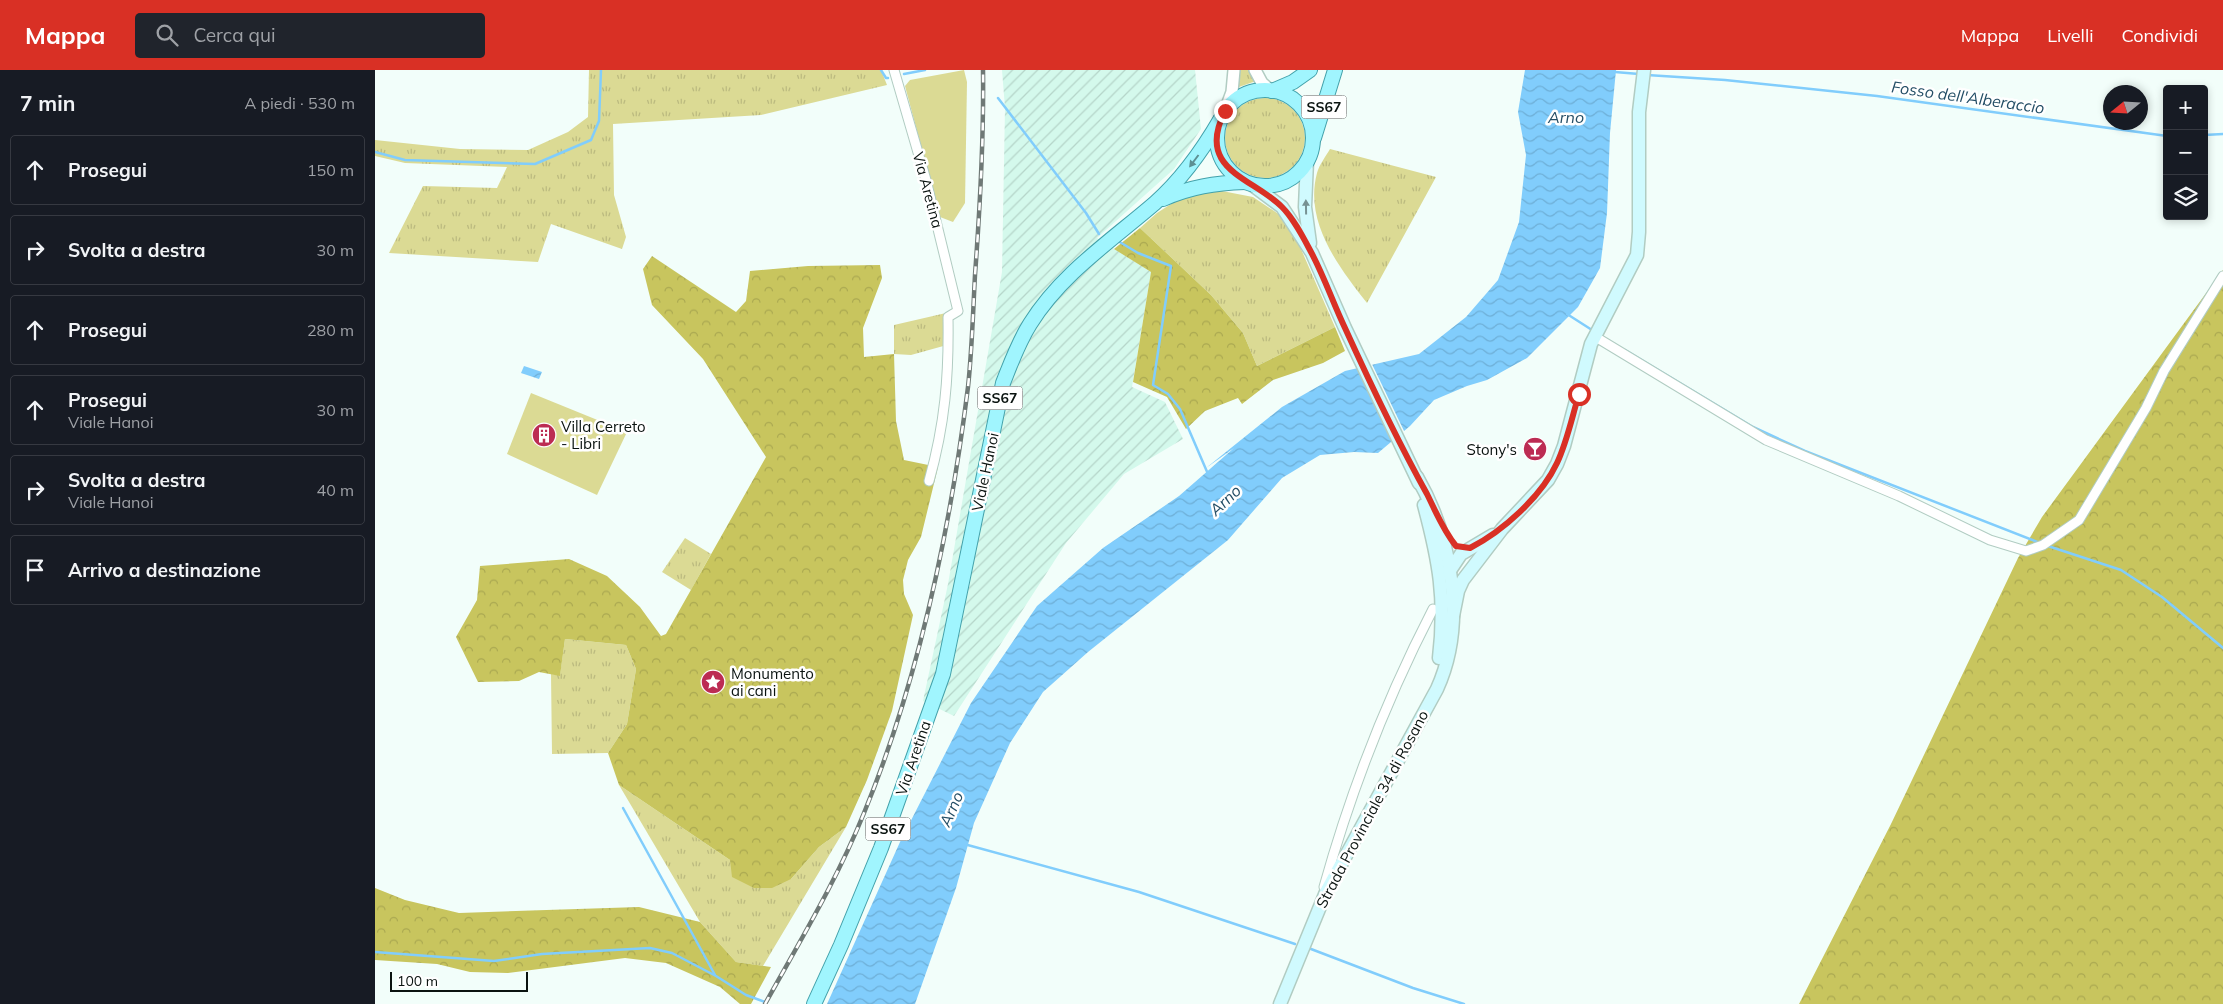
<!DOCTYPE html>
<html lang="it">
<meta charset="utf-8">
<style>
:root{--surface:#171b24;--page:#20242c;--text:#f1f3f6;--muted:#9ea1a6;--line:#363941;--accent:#d93025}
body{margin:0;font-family:Mulish,sans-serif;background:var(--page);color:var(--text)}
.controls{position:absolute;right:15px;top:15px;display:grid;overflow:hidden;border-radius:5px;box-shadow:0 2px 8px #0003}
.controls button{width:45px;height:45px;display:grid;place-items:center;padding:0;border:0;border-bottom:1px solid var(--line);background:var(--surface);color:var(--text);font:25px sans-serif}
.compass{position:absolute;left:1728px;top:15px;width:45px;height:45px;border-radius:50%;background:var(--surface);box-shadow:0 2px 8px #0003;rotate:252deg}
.scale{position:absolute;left:15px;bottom:12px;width:138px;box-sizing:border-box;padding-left:5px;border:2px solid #0a1310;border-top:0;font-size:14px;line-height:18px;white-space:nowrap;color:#0a1310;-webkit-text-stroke:4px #fff;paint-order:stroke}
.stop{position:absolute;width:15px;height:15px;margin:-11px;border:4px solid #d93025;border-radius:50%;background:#fff}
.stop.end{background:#d93025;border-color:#fff;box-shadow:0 1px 5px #0008}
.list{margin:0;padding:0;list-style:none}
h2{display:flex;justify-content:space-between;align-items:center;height:65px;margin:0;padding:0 20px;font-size:21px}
h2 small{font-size:16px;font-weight:400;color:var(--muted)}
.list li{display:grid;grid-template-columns:32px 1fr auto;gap:15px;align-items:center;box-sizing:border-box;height:70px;margin:0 10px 10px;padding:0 10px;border:1px solid var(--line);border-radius:5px}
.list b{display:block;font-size:19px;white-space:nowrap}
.list p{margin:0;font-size:16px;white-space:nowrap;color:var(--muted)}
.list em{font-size:16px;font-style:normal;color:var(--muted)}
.icon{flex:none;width:28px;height:28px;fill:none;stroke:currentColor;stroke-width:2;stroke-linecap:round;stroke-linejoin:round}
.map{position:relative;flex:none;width:1848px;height:934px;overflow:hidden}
header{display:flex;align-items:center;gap:30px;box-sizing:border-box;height:70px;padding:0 25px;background:var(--accent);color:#fff}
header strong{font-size:24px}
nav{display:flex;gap:28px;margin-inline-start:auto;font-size:18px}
.search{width:350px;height:45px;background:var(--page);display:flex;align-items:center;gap:12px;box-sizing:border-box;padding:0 18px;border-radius:5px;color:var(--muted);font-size:19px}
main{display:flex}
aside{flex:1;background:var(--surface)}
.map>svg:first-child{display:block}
.industrial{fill:url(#industrial-furrows)}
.grass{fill:url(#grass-tufts)}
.forest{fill:url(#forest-crowns)}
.garden{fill:#dbda94}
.water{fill:url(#water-waves)}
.pier{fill:#f2fefa}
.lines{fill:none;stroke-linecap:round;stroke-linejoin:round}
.stream{stroke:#81cdfc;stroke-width:2.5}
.minor-casing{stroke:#b1ccc2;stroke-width:11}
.tertiary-casing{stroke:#b1ccc2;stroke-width:14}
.secondary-casing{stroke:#b1ccc2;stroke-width:15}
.primary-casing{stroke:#43a1aa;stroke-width:16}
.minor{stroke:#fff;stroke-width:9}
.tertiary{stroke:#fff;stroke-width:11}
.secondary{stroke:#d0fafe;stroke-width:12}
.primary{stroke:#a0f5fe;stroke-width:14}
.rail-casing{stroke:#6f7976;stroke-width:4.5}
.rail{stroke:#fff;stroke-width:2.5;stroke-dasharray:8;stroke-linecap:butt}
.oneway{fill:#5c8f93}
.oneway2{fill:#779293}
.route{stroke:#d93025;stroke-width:6}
.labels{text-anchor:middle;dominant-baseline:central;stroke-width:5;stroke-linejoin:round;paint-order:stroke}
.shield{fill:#fff;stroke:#545a58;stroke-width:1}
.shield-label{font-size:14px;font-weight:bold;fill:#0a1310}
.street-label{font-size:15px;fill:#0a1310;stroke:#fff}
.poi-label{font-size:15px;fill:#0a1310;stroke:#fff;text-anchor:start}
.water-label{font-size:16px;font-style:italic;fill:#244e66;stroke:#fff}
</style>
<header>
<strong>Mappa</strong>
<div class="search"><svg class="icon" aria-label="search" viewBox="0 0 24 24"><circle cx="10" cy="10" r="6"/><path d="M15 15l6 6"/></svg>Cerca qui</div>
<nav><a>Mappa</a><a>Livelli</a><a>Condividi</a></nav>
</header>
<main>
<aside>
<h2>7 min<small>A piedi · 530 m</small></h2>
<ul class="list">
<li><svg class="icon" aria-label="ahead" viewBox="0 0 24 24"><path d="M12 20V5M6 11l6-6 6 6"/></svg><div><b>Prosegui</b></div><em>150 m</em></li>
<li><svg class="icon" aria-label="right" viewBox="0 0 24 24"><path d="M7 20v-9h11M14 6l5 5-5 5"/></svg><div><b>Svolta a destra</b></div><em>30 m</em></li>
<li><svg class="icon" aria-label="ahead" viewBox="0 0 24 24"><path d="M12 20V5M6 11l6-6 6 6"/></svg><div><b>Prosegui</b></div><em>280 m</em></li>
<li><svg class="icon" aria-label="ahead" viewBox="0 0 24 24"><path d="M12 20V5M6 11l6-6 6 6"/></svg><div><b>Prosegui</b><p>Viale Hanoi</p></div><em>30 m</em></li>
<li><svg class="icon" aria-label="right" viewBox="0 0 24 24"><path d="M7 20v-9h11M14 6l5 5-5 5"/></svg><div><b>Svolta a destra</b><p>Viale Hanoi</p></div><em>40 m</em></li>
<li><svg class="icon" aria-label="arrive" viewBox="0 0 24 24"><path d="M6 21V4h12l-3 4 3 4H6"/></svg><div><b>Arrivo a destinazione</b></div></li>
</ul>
</aside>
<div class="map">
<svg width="1848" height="934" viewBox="0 0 1848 934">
<defs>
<pattern id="industrial-furrows" width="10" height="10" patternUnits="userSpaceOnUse" patternTransform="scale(1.25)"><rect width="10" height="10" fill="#d4f9ec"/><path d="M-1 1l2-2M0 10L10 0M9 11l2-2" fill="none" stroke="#b5d5c9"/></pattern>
<pattern id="grass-tufts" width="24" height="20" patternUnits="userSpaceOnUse" patternTransform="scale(1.25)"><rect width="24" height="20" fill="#dbda94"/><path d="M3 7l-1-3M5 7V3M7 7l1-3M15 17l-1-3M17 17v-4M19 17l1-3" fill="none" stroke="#bbba7f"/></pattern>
<pattern id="forest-crowns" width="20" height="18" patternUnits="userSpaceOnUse" patternTransform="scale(1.25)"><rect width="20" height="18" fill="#c8c55e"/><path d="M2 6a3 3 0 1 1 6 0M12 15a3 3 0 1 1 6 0" fill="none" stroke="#aaa851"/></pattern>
<pattern id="water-waves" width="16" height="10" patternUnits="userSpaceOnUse" patternTransform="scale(1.25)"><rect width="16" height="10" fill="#81cdfc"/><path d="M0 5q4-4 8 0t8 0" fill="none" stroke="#6eafd7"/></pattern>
</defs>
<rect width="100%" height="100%" fill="#f2fefa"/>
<!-- industrial -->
<polygon class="industrial" points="627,0 820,0 826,59 799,99 722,168 776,202 757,317 790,332 808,369 749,404 691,473 579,646 548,631 573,514 627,202 630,38"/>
<!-- grass -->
<g class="grass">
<polygon points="214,0 506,0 512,15 386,45 238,54 239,125 251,167 247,179 176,154 163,192 14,183 48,116 122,118 132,97 30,93 0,86 0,70 85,79 153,80 193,62 213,47"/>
<polygon points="862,0 875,0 881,11 861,18"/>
<circle cx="890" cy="68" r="40"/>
<path d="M955,79L1061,107L992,233C963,196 929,152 942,103C944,95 951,86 955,79Z"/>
<polygon points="847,121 878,127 908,147 926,179 960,257 882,296 868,263 836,225 765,158 782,143 810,125"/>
<polygon points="571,243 572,275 536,285 519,284 519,255"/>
<polygon points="310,468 336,484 316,520 287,502"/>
<polygon points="190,569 251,575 261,599 252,654 233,683 177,684 176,604 185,605"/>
<polygon points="244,715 355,790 416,809 444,777 471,757 388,896 361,892 325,852"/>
</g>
<!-- forest -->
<g class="forest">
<polygon points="765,158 836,225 868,263 882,296 960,257 970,281 948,293 898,310 867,334 863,328 830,341 811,359 792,327 758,312 776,202 739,179"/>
<polygon points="277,186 361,242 371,231 375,201 433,196 505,195 507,208 488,258 489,287 519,284 521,351 529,390 563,397 546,467 533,490 528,510 529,524 538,545 517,641 492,710 471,757 444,777 416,809 397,818 379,818 357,807 355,790 244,715 233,683 252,654 261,599 251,575 190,569 185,606 164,602 144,611 103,612 81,567 102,530 105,496 194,489 232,506 265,537 286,566 291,564 391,387 328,289 277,235 268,199"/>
<polygon points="1848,200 1848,934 1424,934 1516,754 1643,488 1667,447"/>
<polygon points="0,818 30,830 84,843 264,837 325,852 361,892 396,897 376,934 365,934 345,917 291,893 250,888 133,903 95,902 62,894 0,890"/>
</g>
<!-- garden -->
<g class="garden">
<polygon points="589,0 592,12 590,133 578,152 565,147 530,16 535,10"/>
<polygon points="156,323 252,362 222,425 132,384"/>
</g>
<!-- water -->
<g class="water">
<polygon points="1150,0 1241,0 1235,63 1232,143 1225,198 1203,237 1152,288 1112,310 1092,316 1059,330 1035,356 1003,383 979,382 945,385 907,408 853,470 713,582 668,622 635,673 599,753 581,818 540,934 452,934 525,772 596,633 662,536 728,478 804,426 859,378 831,398 907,337 970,301 1044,284 1091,247 1123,210 1144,152 1151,85 1143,42"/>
<polygon points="149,296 167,302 164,309 146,303"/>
</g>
<!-- pier -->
<polygon class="pier" points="996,292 1030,363 1018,374 981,296"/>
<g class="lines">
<!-- stream -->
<g class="stream">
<polyline points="506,0 511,8 513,8"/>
<polyline points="1240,2 1264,4"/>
<polyline points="529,4 550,0"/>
<polyline points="1272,5 1350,10 1502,26 1792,66"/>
<polyline points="623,28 711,143 724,164"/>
<polyline points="1829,65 1848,64"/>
<polyline points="0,82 30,90 160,94 216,70 224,51 226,0"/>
<polyline points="743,171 763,183 796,196 778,315 793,324 805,339 833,404"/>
<polyline points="1192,244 1217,260"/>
<polyline points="1250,280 1378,357 1430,381 1665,473"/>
<polyline points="1673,476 1746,500 1787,527 1848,578"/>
<polyline points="248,738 340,905"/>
<polyline points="589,774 764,822 920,874"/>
<polyline points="936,879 1038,918 1089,934"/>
<polyline points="0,882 119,891 167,884 275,878 297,883 341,906 371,925 390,932"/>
</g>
<!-- minor casing -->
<g class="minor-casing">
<g id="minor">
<path d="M519,0L551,110L583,241L573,247C574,306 570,354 554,411"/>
<polyline points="1219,266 1391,370 1524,426 1615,470 1651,481 1668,475 1704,450 1771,338 1789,301 1848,206"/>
<path d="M949,817C976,720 1012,628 1058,539"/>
</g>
</g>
<!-- tertiary casing -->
<g class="tertiary-casing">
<g id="tertiary">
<polyline points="880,0 887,13 895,20"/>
<polyline points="850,41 857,22 859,0"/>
</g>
</g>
<!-- secondary casing -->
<g class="secondary-casing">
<g id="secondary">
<polyline points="932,91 930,137 935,173"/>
<polyline points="876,114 907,137 937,183 970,258 1044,413"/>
<path d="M1049,435C1064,491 1071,529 1064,588"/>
<polyline points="1074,502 1086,484 1118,465"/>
<polyline points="1076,556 1083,521 1088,510 1127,459 1173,410 1182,394 1189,376 1216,274 1262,185 1264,162 1264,42 1269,0"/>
<path d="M905,934L951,822L1062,619C1092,553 1077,468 1042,407"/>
</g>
</g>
<!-- primary casing -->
<g class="primary-casing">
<g id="primary">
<circle cx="890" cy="68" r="48"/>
<polyline points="897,21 918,12 935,0"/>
<polyline points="939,68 960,0"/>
<path d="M788,129C815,117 840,113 870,112"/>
<path d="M439,934L466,875L506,778L568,604L628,313C636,293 643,273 655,254C686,204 736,171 780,133C807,109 827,81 845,50"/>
</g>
</g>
<!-- minor -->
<use href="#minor" class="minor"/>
<!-- tertiary -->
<use href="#tertiary" class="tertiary"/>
<!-- secondary -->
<use href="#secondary" class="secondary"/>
<!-- primary -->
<use href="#primary" class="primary"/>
<!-- rail casing -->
<g class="rail-casing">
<path id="rail" d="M390,934C425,871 462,810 489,743C544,609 575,461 593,317C597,280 598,242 600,205C605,137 609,69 608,0"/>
</g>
<!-- rail -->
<use href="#rail" class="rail"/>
</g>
<!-- one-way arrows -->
<defs><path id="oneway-solid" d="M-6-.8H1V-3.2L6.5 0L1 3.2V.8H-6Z" transform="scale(1.25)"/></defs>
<use class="oneway" href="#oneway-solid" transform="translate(819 91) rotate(127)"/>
<use class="oneway2" href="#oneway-solid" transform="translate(931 137) rotate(-91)"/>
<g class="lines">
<!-- route -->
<path class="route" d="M850,41C820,100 877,107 907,137C919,149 928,167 936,182C949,206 958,233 970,258C995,313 1022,370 1052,424C1061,442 1068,460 1081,476L1095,478C1128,461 1166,427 1182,393C1192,372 1197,347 1204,324"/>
</g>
<!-- icons -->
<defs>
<g id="building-disc" transform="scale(1.25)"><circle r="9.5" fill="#bc2c53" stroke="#fff"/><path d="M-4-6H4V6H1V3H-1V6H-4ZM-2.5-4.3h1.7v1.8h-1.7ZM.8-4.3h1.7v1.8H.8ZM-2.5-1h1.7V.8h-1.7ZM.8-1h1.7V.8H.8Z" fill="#fff"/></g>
<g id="bar-disc" transform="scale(1.25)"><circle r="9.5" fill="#bc2c53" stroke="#fff"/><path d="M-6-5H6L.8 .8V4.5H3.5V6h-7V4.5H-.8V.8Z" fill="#fff"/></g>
<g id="sight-disc" transform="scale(1.25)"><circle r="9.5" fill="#bc2c53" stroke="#fff"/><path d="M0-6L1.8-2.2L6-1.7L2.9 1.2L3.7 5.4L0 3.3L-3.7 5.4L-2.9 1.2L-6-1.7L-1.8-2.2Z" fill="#fff"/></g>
</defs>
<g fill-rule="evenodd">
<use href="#building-disc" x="169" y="365"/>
<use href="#bar-disc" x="1160" y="379"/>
<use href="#sight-disc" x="338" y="612"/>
</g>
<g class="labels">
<!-- shield labels -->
<g class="shield">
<rect x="926.5" y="25.5" width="45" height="23" rx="4"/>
<rect x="602.5" y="316.5" width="45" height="23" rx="4"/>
<rect x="490.5" y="747.5" width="45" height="23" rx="4"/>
</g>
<g class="shield-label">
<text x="949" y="37">SS67</text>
<text x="625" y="328">SS67</text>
<text x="513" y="759">SS67</text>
</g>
<!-- street labels -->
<g class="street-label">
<text transform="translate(553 120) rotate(75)">Via Aretina</text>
<text transform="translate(610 402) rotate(-78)">Viale Hanoi</text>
<text transform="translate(538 688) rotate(-71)">Via Aretina</text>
<text transform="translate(997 739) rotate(-62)">Strada Provinciale 34 di Rosano</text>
</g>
<!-- poi labels -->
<g class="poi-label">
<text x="186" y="356">Villa Cerreto<tspan x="186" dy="17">- Libri</tspan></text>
<text x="1142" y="379" text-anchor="end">Stony's</text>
<text x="356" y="603">Monumento<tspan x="356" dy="17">ai cani</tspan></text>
</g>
<!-- water labels -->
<g class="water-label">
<text transform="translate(1593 27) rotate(8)">Fosso dell'Alberaccio</text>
<text x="1191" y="47">Arno</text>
<text transform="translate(850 430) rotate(-43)">Arno</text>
<text transform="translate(576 739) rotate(-66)">Arno</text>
</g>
</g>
</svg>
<div class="controls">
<button>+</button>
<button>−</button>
<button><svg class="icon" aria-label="layers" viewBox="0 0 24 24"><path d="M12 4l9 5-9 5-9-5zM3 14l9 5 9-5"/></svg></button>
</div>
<svg class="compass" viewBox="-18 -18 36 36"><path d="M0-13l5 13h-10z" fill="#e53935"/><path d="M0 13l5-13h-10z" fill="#9ea1a6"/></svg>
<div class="scale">100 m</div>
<div class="stop" style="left:1204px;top:324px"></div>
<div class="stop end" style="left:850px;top:41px"></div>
</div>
</main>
